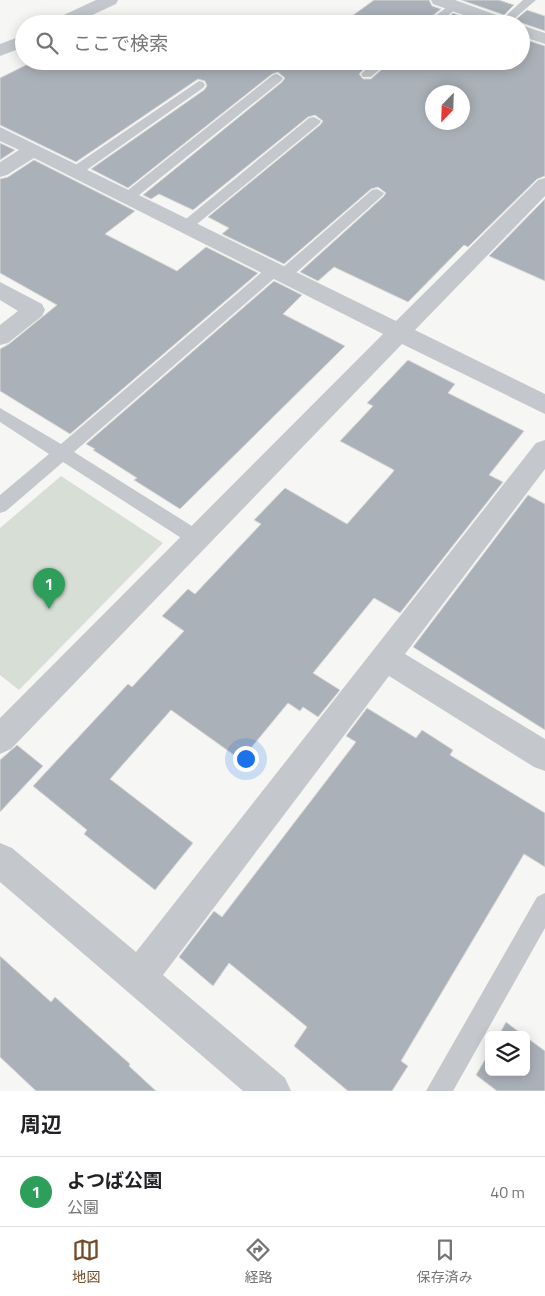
<!DOCTYPE html>
<html lang="ja">
<meta charset="utf-8">
<style>
:root{--surface:#fff;--page:#f2f2f2;--text:#202124;--muted:#757577;--line:#e0e0e0;--accent:#764a27}
body{margin:0;font-family:"Titillium Web","Noto Sans JP",sans-serif;background:var(--page);color:var(--text)}
.controls{position:absolute;right:15px;bottom:15px;display:grid;overflow:hidden;border-radius:8px;box-shadow:0 2px 12px #0003}
.controls button{width:45px;height:45px;display:grid;place-items:center;padding:0;border:0;border-bottom:1px solid var(--line);background:var(--surface);color:var(--text);font:25px sans-serif}
.compass{position:absolute;left:425px;top:85px;width:45px;height:45px;border-radius:50%;background:var(--surface);box-shadow:0 2px 12px #0003;rotate:203deg}
.you{position:absolute;left:245px;top:758px;width:18px;height:18px;margin:-12px;border:4px solid #fff;border-radius:50%;background:#1a73e8;box-shadow:0 0 0 8px #1a73e833}
.badge{display:grid;place-items:center;width:32px;height:32px;border-radius:50%;background:var(--accent);color:#fff;font-size:16px;font-weight:700}
.pin{position:absolute;translate:-50% -41px;filter:drop-shadow(0 1px 2px #0008)}
.pin::after{content:'';position:absolute;top:26px;width:18px;height:15px;background:inherit;clip-path:polygon(0 0,100% 0,50% 100%)}
.list{margin:0;padding:0;list-style:none}
h2{display:flex;justify-content:space-between;align-items:center;height:65px;margin:0;padding:0 20px;font-size:21px}
h2 small{font-size:16px;font-weight:400;color:var(--muted)}
.list li{display:grid;grid-template-columns:32px 1fr auto;gap:15px;align-items:center;box-sizing:border-box;height:70px;padding:0 20px;border-top:1px solid var(--line)}
.list b{display:block;font-size:19px;white-space:nowrap}
.list p{margin:0;font-size:16px;white-space:nowrap;color:var(--muted)}
.list em{font-size:16px;font-style:normal;color:var(--muted)}
.icon{flex:none;width:28px;height:28px;fill:none;stroke:currentColor;stroke-width:2;stroke-linecap:round;stroke-linejoin:round}
.map{position:relative;flex:none;width:545px;height:1091px;overflow:hidden}
.search{position:absolute;background:var(--surface);box-shadow:0 2px 12px #0003;left:15px;right:15px;top:15px;height:55px;display:flex;align-items:center;gap:12px;box-sizing:border-box;padding:0 18px;border-radius:28px;color:var(--muted);font-size:19px}
.sheet{height:135px;background:var(--surface)}
nav{display:flex;justify-content:space-around;align-items:center;box-sizing:border-box;height:70px;border-top:1px solid var(--line);background:var(--surface);font-size:14px;color:var(--muted)}
nav a{display:grid;justify-items:center;gap:2px}
nav .on{color:var(--accent)}
.map>svg:first-child{display:block}
.green{fill:#d7ded5}
.building{fill:#abb1b8;stroke:#d8d8d6;fill-rule:evenodd}
.lines{fill:none;stroke-linecap:round;stroke-linejoin:round}
.service{fill:#c4c7cb;fill-rule:evenodd}
.minor{fill:#c4c7cb;fill-rule:evenodd}
.tertiary{fill:#c4c7cb;fill-rule:evenodd}
</style>
<div class="map">
<svg width="545" height="1091" viewBox="0 0 545 1091">
<rect width="100%" height="100%" fill="#f6f7f4"/>
<!-- green -->
<polygon class="green" points="61,476 163,543 19,690 0,675 0,528"/>
<!-- building -->
<g class="building">
<polygon points="374,0 429,0 432,6 441,9 422,24 341,24"/>
<polygon points="461,0 499,0 514,5 504,15"/>
<polygon points="527,10 545,16 545,31 522,23 515,24 514,21"/>
<polygon points="453,13 482,24 441,24"/>
<path d="M521,38L545,46V176L537,179L468,247L464,245L408,302L334,267L318,281L300,272L383,197L386,193L378,187L371,189L284,264L222,234L229,228L208,217L320,125L323,121L315,115L308,117L193,210L159,194L151,199L143,195L282,82L285,78L278,72L272,74L128,188L91,169L204,90L207,86L205,81L198,79L76,162L0,125V78L34,61H372L359,74L363,79H371L391,61H521ZM432,92H462V122H432Z"/>
<polygon points="0,143 15,150 0,160"/>
<polygon points="34,160 135,211 105,234 177,271 206,247 258,273 70,434 0,391 0,349 9,344 57,305 0,273 0,179 8,177"/>
<polygon points="545,199 545,281 489,256"/>
<polygon points="274,281 302,295 283,314 345,346 180,509 134,480 137,478 93,450 95,449 86,444"/>
<polygon points="408,360 455,384 448,393 524,431 489,475 503,482 400,613 374,598 313,673 340,690 318,717 303,707 300,711 288,703 241,760 171,710 110,779 193,843 155,890 84,834 87,830 33,786 128,684 132,687 184,631 162,616 188,589 195,594 261,524 254,520 285,488 347,524 393,472 394,470 340,441 373,406 367,403"/>
<polygon points="528,495 545,504 545,730 413,647"/>
<polygon points="367,708 416,738 422,730 453,750 450,755 545,813 545,867 524,854 401,1061 408,1066 392,1091 348,1091 294,1046 307,1027 229,963 213,986 179,957 214,911 222,917 356,742 346,736"/>
<polygon points="17,745 43,766 0,812 0,760"/>
<polygon points="0,956 51,1002 55,997 130,1064 129,1066 156,1091 36,1091 0,1057"/>
<polygon points="506,1022 523,1035 499,1035"/>
<polygon points="526,1037 545,1051 545,1091 497,1091 476,1075 489,1053 489,1072 526,1072"/>
</g>
<g class="lines">
<!-- service -->
<g class="service">
<polygon points="523,0 536,0 508,24 497,24"/>
<polygon points="454,2 458,3 458,7 438,24 424,24"/>
<polygon points="375,61 389,61 371,77 363,77 361,74"/>
<polygon points="277,74 283,78 281,81 133,200 123,200 121,197 123,194 273,75"/>
<polygon points="199,81 203,82 205,85 203,88 81,174 71,174 69,171 71,168"/>
<polygon points="314,117 321,121 319,124 191,229 181,229 179,226 181,223 309,118"/>
<polygon points="377,189 384,193 382,196 289,279 284,280 277,276 74,452 203,533 205,538 203,543 196,546 189,543 63,462 6,511 0,513 0,495 49,454 0,422 0,408 61,444 269,266 274,265 281,269 372,190"/>
<polygon points="545,893 545,928 453,1091 426,1091 537,897"/>
</g>
<!-- minor -->
<g class="minor">
<polygon points="431,0 455,0 511,20 513,24 488,24 433,4"/>
<polygon points="521,25 545,33 545,44 521,36"/>
<polygon points="0,127 396,321 538,180 545,178 545,196 415,330 545,394 545,414 402,344 11,749 0,754 0,718 383,334 34,158 7,175 0,177 0,162 19,150 0,141"/>
<polygon points="0,282 42,304 45,310 42,316 8,343 0,345 0,325 18,311 0,300"/>
<polygon points="545,440 545,469 405,654 545,739 545,771 534,767 389,676 163,975 285,1078 291,1091 243,1091 0,882 0,843 12,848 136,952 536,443"/>
</g>
<!-- tertiary -->
<g class="tertiary">
<polygon points="96,0 118,0 116,4 73,24 51,24 53,20"/>
<polygon points="24,35 24,47 0,56 0,44"/>
</g>
</g>
</svg>
<div class="controls">
<button><svg class="icon" aria-label="layers" viewBox="0 0 24 24"><path d="M12 4l9 5-9 5-9-5zM3 14l9 5 9-5"/></svg></button>
</div>
<svg class="compass" viewBox="-18 -18 36 36"><path d="M0-13l5 13h-10z" fill="#e53935"/><path d="M0 13l5-13h-10z" fill="#757577"/></svg>
<div class="you"></div>
<div class="pin badge" style="left:49px;top:609px;background:#2e9e5b">1</div>
<div class="search"><svg class="icon" aria-label="search" viewBox="0 0 24 24"><circle cx="10" cy="10" r="6"/><path d="M15 15l6 6"/></svg>ここで検索</div>
</div>
<section class="sheet">
<h2>周辺<small></small></h2>
<ul class="list">
<li><span class="badge" style="background:#2e9e5b">1</span><div><b>よつば公園</b><p>公園</p></div><em>40 m</em></li>
</ul>
</section>
<nav>
<a class="on"><svg class="icon" aria-label="map" viewBox="0 0 24 24"><path d="M3 6l6-2 6 2 6-2v14l-6 2-6-2-6 2zM9 4v14M15 6v14"/></svg>地図</a>
<a><svg class="icon" aria-label="directions" viewBox="0 0 24 24"><path d="M12 3l9 9-9 9-9-9zM9 14v-3h6M13 9l2 2-2 2"/></svg>経路</a>
<a><svg class="icon" aria-label="saved" viewBox="0 0 24 24"><path d="M7 4h10v16l-5-4-5 4z"/></svg>保存済み</a>
</nav>
